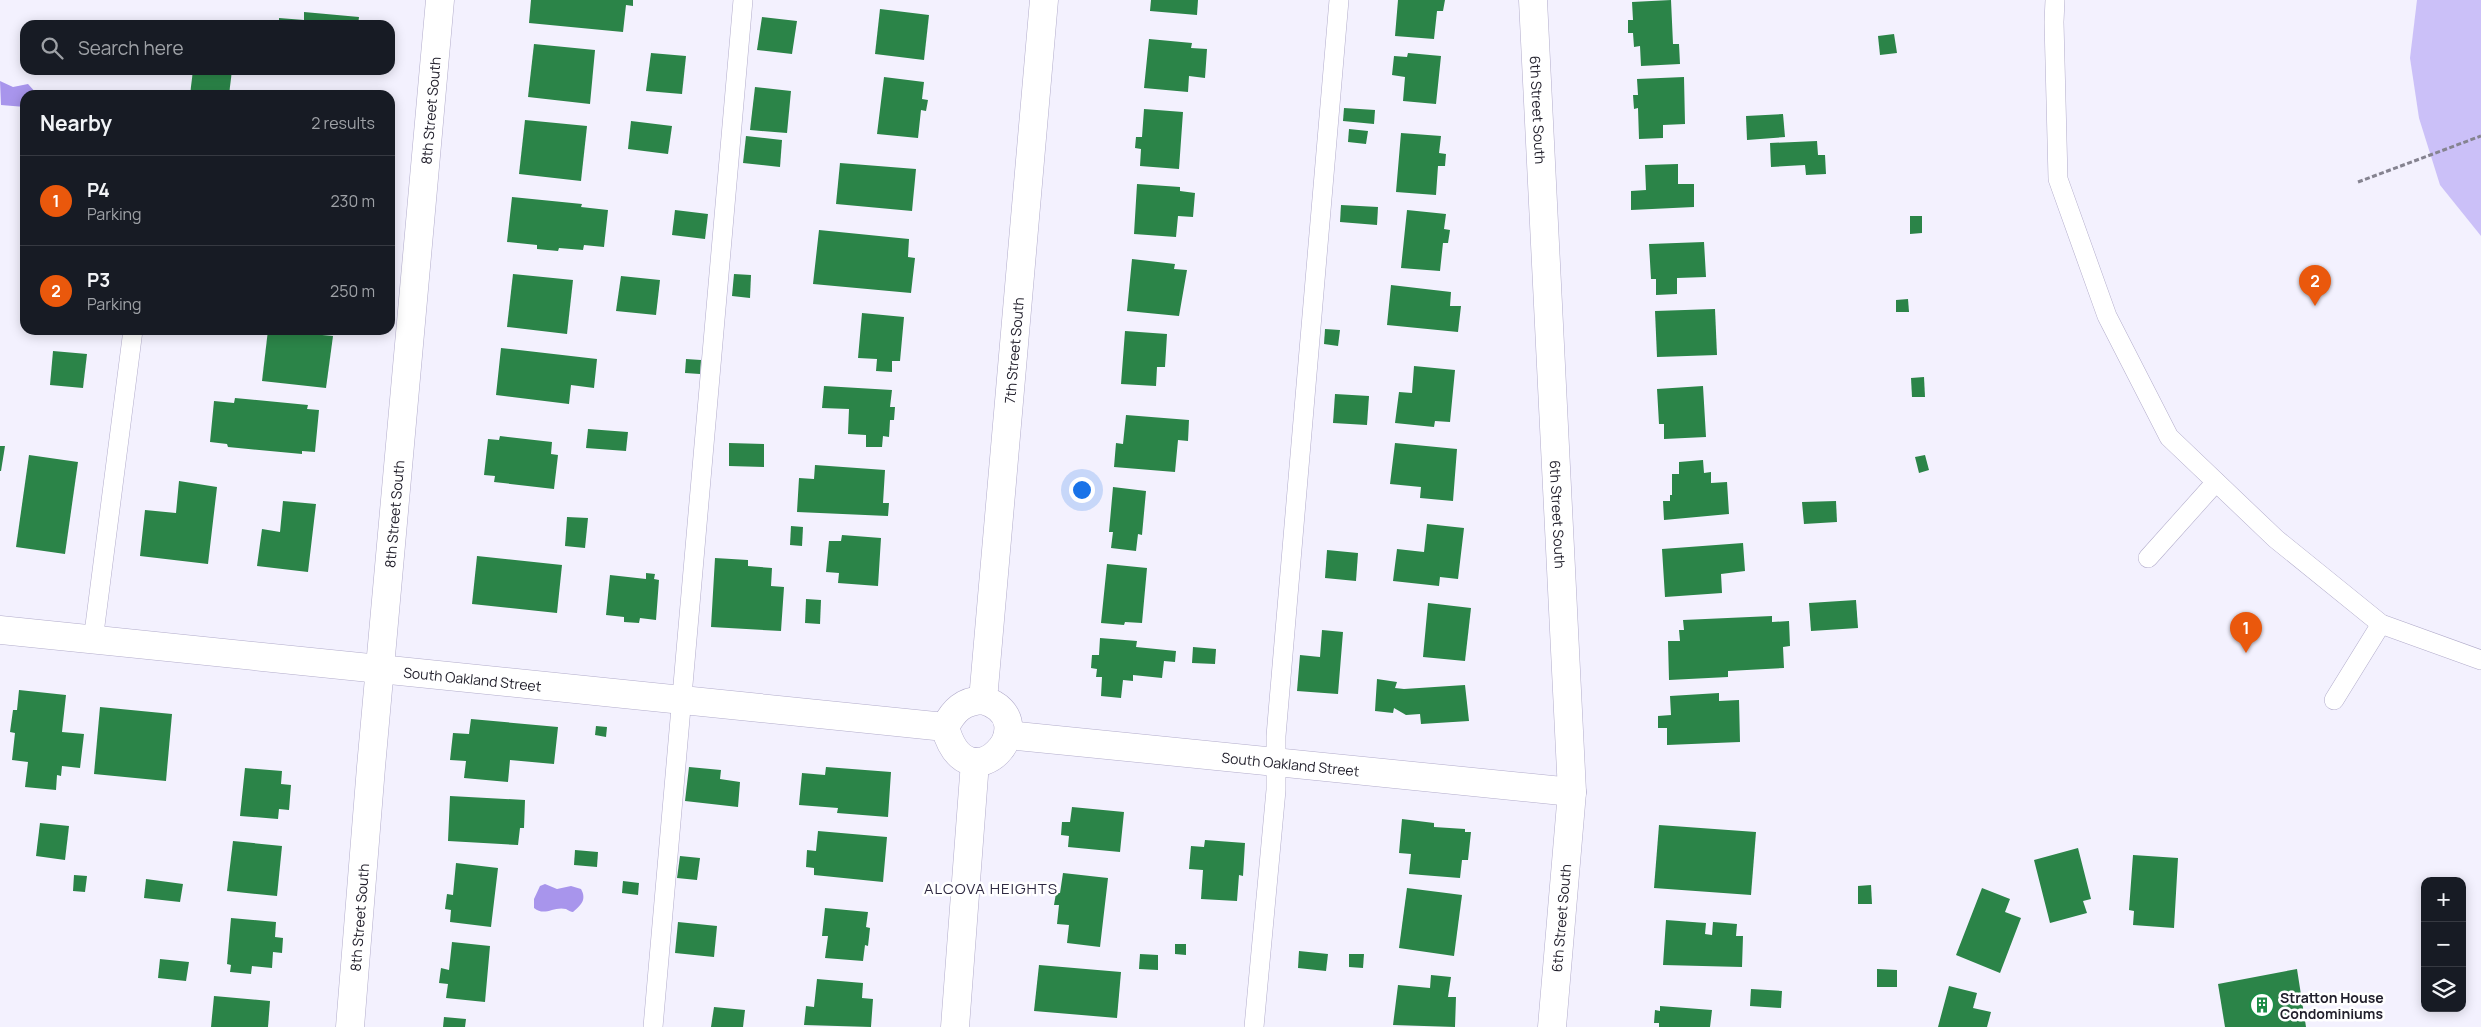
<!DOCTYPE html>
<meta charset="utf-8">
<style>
:root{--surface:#171b24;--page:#242831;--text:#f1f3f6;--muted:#9ea1a6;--line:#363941;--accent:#ea580c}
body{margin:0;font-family:Manrope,sans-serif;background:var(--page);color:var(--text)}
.controls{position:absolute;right:15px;bottom:15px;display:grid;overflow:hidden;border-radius:10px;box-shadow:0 2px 12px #0003}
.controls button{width:45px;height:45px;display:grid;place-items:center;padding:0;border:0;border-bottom:1px solid var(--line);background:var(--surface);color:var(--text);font:25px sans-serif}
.you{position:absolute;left:1081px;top:489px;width:18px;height:18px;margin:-12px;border:4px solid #fff;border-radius:50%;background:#1a73e8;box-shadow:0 0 0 8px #1a73e833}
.badge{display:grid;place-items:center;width:32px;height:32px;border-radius:50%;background:var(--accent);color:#fff;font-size:16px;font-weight:700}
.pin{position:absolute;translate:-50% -41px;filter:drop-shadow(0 1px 2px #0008)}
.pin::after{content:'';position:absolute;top:26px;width:18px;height:15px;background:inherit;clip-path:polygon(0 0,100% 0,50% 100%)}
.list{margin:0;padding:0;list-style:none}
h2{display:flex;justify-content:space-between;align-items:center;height:65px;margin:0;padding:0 20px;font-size:21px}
h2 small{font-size:16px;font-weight:400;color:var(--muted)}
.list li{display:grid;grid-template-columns:32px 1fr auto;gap:15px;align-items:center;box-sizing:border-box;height:90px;padding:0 20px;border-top:1px solid var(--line)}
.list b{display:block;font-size:19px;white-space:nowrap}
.list p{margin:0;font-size:16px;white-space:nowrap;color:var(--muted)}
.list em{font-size:16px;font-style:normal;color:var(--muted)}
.icon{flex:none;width:28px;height:28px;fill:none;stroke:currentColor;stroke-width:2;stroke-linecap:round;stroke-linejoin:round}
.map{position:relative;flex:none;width:2481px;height:1027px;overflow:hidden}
.search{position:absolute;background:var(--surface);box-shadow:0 2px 12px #0003;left:20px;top:20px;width:375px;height:55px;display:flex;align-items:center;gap:12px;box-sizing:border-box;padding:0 18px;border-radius:15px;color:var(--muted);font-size:19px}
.panel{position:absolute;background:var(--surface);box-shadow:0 2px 12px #0003;left:20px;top:90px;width:375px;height:245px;border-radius:15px}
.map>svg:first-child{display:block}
.green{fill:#cbc0f8}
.water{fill:#a895ec}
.building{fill:#2b8448}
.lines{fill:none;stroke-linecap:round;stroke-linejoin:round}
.lane-casing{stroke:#b2accb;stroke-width:20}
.street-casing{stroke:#b2accb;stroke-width:29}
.path{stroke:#858390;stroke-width:3;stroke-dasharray:5 2.5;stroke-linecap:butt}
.lane{stroke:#fff;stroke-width:19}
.street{stroke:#fff;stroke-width:28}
.labels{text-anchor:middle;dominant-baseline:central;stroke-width:5;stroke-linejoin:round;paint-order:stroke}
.street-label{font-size:14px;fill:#22202c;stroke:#fff}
.poi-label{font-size:14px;font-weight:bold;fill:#22202c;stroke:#fff;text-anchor:start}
.neighbourhood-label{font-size:15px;letter-spacing:1px;fill:#2e2941;stroke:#fff}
</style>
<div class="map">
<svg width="2481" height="1027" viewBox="0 0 2481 1027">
<rect width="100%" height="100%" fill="#f3f1fe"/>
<!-- green -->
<polygon class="green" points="2417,0 2481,0 2481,236 2440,185 2419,118 2410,58"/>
<!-- water -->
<g class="water">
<polygon points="0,81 13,87 28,84 38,95 25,95 25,107 1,105"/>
<path d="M545,884L557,889L571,886L581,889C587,900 581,905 573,912C571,912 568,910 566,909C553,906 545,917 534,908V899L540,886Z"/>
</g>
<!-- building -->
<g class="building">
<polygon points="531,0 633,0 633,6 626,5 623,32 529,23"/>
<polygon points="1151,0 1198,0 1197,15 1150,11"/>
<polygon points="1398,0 1445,0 1443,11 1437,11 1434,39 1395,36"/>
<polygon points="1671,0 1673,44 1679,44 1680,64 1641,66 1640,46 1634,47 1633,33 1628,33 1628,20 1633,20 1632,2"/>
<polygon points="880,9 929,15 924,60 875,54"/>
<polygon points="304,12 359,17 358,25 279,25 279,18 304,20"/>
<polygon points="762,17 797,21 792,54 757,50"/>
<polygon points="1894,34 1897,53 1880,55 1878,36"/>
<polygon points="1149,39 1192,43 1191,48 1207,49 1205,78 1189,76 1188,92 1144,88"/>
<polygon points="534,44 595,50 590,104 528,97"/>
<polygon points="651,53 686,56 682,94 646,91"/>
<polygon points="1408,53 1441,56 1436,104 1403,101 1405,77 1392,75 1394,56 1407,57"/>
<polygon points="193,70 232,70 229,95 190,95"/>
<polygon points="884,77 924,82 922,99 928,100 926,111 921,110 918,138 877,134"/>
<polygon points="1684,77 1685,124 1663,125 1663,138 1639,139 1638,108 1634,109 1633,95 1638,95 1637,79"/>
<polygon points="755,87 791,91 787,133 750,130"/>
<polygon points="1344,108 1375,110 1374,124 1343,121"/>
<polygon points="1144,109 1183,112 1179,169 1140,166 1141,149 1135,148 1136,137 1142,137"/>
<polygon points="1783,114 1785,137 1747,140 1746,116"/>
<polygon points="525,120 587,126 581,181 519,174"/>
<polygon points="631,121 672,126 668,154 628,149"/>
<polygon points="1349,129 1368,131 1366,144 1348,142"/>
<polygon points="1401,133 1441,136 1439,153 1446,154 1445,166 1438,166 1436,195 1396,192"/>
<polygon points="746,136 782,140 780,167 743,163"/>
<polygon points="1817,141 1818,155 1825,155 1826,174 1806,175 1805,165 1771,167 1770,143"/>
<polygon points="840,163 916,169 912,211 836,204"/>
<polygon points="1678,164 1678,184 1694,184 1694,207 1631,210 1631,191 1646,190 1645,165"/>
<polygon points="1137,184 1180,187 1180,191 1195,193 1193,217 1178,216 1176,237 1134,234"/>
<polygon points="512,197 582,204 581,207 608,210 604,247 584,245 583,250 559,248 558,251 537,249 537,245 507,242"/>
<polygon points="1341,205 1378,207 1377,225 1340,222"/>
<polygon points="675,210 708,214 705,239 672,235"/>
<polygon points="1407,210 1446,214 1444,229 1450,230 1448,243 1443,243 1440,271 1401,268"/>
<polygon points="1910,216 1922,216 1922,233 1910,234"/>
<polygon points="819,230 909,239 908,257 915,258 911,293 813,284"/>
<polygon points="1704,242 1706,277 1677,278 1677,294 1656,295 1656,279 1651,279 1649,244"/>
<polygon points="1132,259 1175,264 1174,269 1187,270 1179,316 1127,311"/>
<polygon points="513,274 573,280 567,334 507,327"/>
<polygon points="734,274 751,275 750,298 732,296"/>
<polygon points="621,276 660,280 656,315 616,311"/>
<polygon points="1391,285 1451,292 1450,306 1461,306 1458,332 1387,325"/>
<polygon points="1908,299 1909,312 1896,312 1896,300"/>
<polygon points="1715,309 1717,355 1657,357 1655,311"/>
<polygon points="862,313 904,317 900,361 892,361 892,372 876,371 877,359 858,358"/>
<polygon points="1325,329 1340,330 1338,346 1324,344"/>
<polygon points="268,330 333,336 326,388 262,381"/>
<polygon points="1125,331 1167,334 1165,367 1157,367 1156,386 1121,384"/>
<polygon points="501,348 597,359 594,388 571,385 569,404 496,395"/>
<polygon points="53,351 87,354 83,388 50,385"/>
<polygon points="686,359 701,360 700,374 685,373"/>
<polygon points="1414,366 1455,370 1450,422 1435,421 1434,427 1395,423 1399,392 1412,393"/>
<polygon points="1924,377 1925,397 1912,397 1911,378"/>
<polygon points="824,386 892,390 890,407 895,407 894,420 890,420 889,437 883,436 882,447 866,447 866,435 848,434 849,409 822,408"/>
<polygon points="1703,386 1706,437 1664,439 1664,424 1659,424 1657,389"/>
<polygon points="1335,394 1369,396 1367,425 1333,423"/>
<polygon points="235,398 308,405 307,409 319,410 315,452 302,451 302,454 228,447 227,444 210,442 214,401 234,403"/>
<polygon points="1126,415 1189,420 1188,441 1178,440 1175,472 1114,467 1116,443 1123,444"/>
<polygon points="588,429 628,432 626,451 586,448"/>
<polygon points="500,436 552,442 551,454 558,455 554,489 494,482 495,476 484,475 488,439 499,440"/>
<polygon points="729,443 764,444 764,467 729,466"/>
<polygon points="1395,443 1457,449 1453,501 1420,498 1421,487 1390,484"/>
<polygon points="0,446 5,446 1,471 0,471"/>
<polygon points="29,455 78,462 65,554 16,547"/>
<polygon points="1925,455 1929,470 1919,473 1915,457"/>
<polygon points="1703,460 1704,473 1711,472 1711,483 1727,482 1729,514 1664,520 1663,501 1670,501 1670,495 1672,495 1672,474 1679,474 1679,462"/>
<polygon points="815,465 885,470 883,503 889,503 888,516 797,512 799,478 814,479"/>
<polygon points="179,481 217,487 208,564 140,556 145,510 176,513"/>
<polygon points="1113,487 1146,491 1142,535 1138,534 1136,551 1111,548 1113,532 1109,532"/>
<polygon points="283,501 316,504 308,572 257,566 262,529 280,532"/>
<polygon points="1836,501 1837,522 1804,524 1802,502"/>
<polygon points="567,517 588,518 585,548 565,546"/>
<polygon points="1427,524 1464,528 1458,579 1440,577 1439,586 1393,581 1397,549 1424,552"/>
<polygon points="791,526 803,527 802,546 790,545"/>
<polygon points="842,535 881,538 878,586 838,583 839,573 826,572 829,541 841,541"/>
<polygon points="1743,543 1745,571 1721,574 1722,593 1665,597 1662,549"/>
<polygon points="1327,550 1358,553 1356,581 1325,578"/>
<polygon points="477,556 562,565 557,613 472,604"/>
<polygon points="715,558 748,560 748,566 772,568 771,586 784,587 781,631 711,627"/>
<polygon points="1107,564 1147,568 1142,623 1125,622 1124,625 1101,623"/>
<polygon points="646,573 655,574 654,579 659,580 656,620 640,618 639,623 624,622 624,617 606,615 610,575 646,579"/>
<polygon points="806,599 821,600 820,624 805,623"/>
<polygon points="1856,600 1858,628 1811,631 1809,603"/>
<polygon points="1428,603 1471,608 1465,661 1423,657"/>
<polygon points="1772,616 1772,622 1789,621 1790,646 1783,647 1784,668 1728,671 1728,677 1669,680 1668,641 1680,641 1679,630 1684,630 1683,620"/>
<polygon points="1322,630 1343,632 1338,694 1297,691 1300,655 1320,657"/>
<polygon points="1100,638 1137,641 1136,647 1176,651 1175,662 1164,661 1162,678 1133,675 1133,681 1123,680 1121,698 1101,696 1102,677 1096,677 1097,669 1091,668 1092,655 1099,655"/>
<polygon points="1193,647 1216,649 1215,664 1192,663"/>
<polygon points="1377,679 1397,682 1395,688 1404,689 1465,685 1469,721 1421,724 1420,714 1406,715 1394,708 1393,713 1375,711"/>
<polygon points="19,690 66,695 62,732 84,734 80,768 62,766 61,776 57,775 56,790 25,787 28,762 12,760 15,733 10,732 13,710 17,710"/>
<polygon points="1719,693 1719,701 1739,700 1740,742 1667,745 1667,728 1658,728 1658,716 1671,715 1670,696"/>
<polygon points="100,707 172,714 166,781 94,774"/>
<polygon points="471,719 558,727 554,764 510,760 508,782 464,778 466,761 450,760 453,733 469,734"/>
<polygon points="596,726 607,727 606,737 595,735"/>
<polygon points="689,767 721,770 720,779 740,782 738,807 685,801"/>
<polygon points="826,767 891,772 888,817 837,813 838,808 799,805 802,773 825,775"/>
<polygon points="245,768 282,771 281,784 291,785 289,810 279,809 278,819 240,816"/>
<polygon points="450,796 525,800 524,828 520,828 518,845 448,841"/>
<polygon points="1072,807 1124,812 1120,852 1068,847 1069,836 1061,835 1062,822 1070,822"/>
<polygon points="1402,819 1434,823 1434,827 1465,829 1465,832 1471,832 1468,860 1462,860 1460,878 1409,874 1411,854 1399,853"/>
<polygon points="40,823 69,826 65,860 36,856"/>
<polygon points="1659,825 1756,832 1751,895 1654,888"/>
<polygon points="818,831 887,837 883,882 814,875 814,868 806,867 807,850 816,851"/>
<polygon points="1205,840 1245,843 1243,876 1239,875 1237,901 1201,899 1203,870 1189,869 1191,846 1204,847"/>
<polygon points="233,841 282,846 277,896 227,891"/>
<polygon points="2078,848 2091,899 2083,901 2087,913 2050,923 2034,860"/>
<polygon points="575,850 598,852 597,867 574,865"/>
<polygon points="2133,855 2178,858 2174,928 2133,925 2134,911 2129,910"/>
<polygon points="680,856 700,858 697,880 677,878"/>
<polygon points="456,863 498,868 491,927 450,922 451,910 445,909 447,894 453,895"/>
<polygon points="1063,873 1108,878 1100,947 1067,943 1069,925 1057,924 1059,905 1054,905 1056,893 1060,893"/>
<polygon points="74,875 87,876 85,892 73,891"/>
<polygon points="146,879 183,884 180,902 144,898"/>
<polygon points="623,881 639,883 638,895 622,893"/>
<polygon points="1871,885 1872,904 1858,904 1858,886"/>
<polygon points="1407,888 1462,895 1454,956 1399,948"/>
<polygon points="1982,888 2010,899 2005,912 2021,918 2000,973 1956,955"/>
<polygon points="825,908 868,912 866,927 870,928 868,946 865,945 863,961 825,958 828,936 822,936"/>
<polygon points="231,918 276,922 275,937 283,938 282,953 273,952 272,968 252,966 251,974 230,972 231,965 227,964"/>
<polygon points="1666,920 1706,923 1705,934 1712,935 1713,922 1737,924 1736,936 1743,936 1742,967 1663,965"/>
<polygon points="678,922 717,926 714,957 675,953"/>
<polygon points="452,942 490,946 485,1002 446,998 448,984 439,983 441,968 449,970"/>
<polygon points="1175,944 1186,944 1186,955 1175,954"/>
<polygon points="1299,951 1328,954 1326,971 1298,968"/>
<polygon points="1140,954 1158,955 1158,970 1139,969"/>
<polygon points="1349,954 1364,954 1363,968 1349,967"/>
<polygon points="160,959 189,962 186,981 158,978"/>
<polygon points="1039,965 1121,972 1117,1018 1034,1011"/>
<polygon points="1877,969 1897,970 1897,987 1877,987"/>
<polygon points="2297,969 2306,1027 2225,1027 2218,984"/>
<polygon points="1431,975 1451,977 1448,997 1456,997 1455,1027 1393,1025 1398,985 1430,988"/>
<polygon points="817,979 863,983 862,998 873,999 871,1027 804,1025 806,1006 814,1007"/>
<polygon points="1949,986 1977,993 1973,1008 1991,1012 1987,1027 1938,1027"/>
<polygon points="1751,989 1782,991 1781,1008 1750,1006"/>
<polygon points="214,996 270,1001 268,1027 211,1027"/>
<polygon points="1660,1006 1712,1010 1710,1027 1659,1027 1659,1023 1654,1023 1655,1010 1660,1011"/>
<polygon points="714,1007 745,1010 743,1027 711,1027"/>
<polygon points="444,1017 466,1019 465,1027 443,1027"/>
</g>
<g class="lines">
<!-- lane casing -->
<g class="lane-casing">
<g id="lane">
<polyline points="2055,0 2054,22 2058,179 2107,316 2169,437 2276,539 2381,624 2481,660"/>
<polyline points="2148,558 2216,482"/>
<polyline points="93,641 133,330"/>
<polyline points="2334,700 2381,624"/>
<polyline points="653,1027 743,0"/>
<polyline points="1254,1027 1276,790 1276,736 1339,0"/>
</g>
</g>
<!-- street casing -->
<g class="street-casing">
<g id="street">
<path id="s1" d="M1533,0L1572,792L1552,1027"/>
<path id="s2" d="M0,630L945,727"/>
<path id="s3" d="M983,700L1044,0"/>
<path d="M983,700C1049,720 968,811 945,727C954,710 963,701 983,700Z"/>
<path id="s4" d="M1008,735L1572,792"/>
<path id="s5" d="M350,1027L371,767L440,0"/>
<polyline points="955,1027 975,762"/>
</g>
</g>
<!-- path -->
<polyline class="path" points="2358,182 2481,136"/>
<!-- lane -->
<use href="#lane" class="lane"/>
<!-- street -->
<use href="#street" class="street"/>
</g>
<!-- icons -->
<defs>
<g id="building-ring" transform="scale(1.25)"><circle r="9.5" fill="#fff" stroke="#1c8d46" stroke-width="1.5"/><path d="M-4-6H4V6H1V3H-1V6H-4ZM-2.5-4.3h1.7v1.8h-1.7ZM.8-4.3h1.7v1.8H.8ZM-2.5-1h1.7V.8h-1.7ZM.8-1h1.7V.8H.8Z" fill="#1c8d46"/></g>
</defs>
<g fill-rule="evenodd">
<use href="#building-ring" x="2262" y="1005"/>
</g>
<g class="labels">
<!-- street labels -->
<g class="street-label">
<text stroke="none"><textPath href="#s1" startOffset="110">6th Street South</textPath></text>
<text stroke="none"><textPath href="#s5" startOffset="920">8th Street South</textPath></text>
<text stroke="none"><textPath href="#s3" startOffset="351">7th Street South</textPath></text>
<text stroke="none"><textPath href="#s5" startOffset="515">8th Street South</textPath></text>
<text stroke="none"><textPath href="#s1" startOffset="515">6th Street South</textPath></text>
<text stroke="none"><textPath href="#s2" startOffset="475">South Oakland Street</textPath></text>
<text stroke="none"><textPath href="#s4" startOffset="284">South Oakland Street</textPath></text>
<text stroke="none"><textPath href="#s5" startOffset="110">8th Street South</textPath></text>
<text transform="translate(1561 918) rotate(-85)">6th Street South</text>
</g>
<!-- poi labels -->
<g class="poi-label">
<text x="2280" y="997">Stratton House<tspan x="2280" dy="16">Condominiums</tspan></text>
</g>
<!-- neighbourhood labels -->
<g class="neighbourhood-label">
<text x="991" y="888">ALCOVA HEIGHTS</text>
</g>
</g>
</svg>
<div class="controls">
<button>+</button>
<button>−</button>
<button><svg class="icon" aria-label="layers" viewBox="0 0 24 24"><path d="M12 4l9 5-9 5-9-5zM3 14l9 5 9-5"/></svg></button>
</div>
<div class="you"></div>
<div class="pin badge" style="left:2246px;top:653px">1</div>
<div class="pin badge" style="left:2315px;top:306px">2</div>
<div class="search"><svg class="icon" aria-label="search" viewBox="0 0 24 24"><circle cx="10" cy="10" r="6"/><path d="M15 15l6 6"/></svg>Search here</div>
<section class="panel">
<h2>Nearby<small>2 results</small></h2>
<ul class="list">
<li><span class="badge">1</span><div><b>P4</b><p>Parking</p></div><em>230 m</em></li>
<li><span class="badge">2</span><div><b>P3</b><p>Parking</p></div><em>250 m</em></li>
</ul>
</section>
</div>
